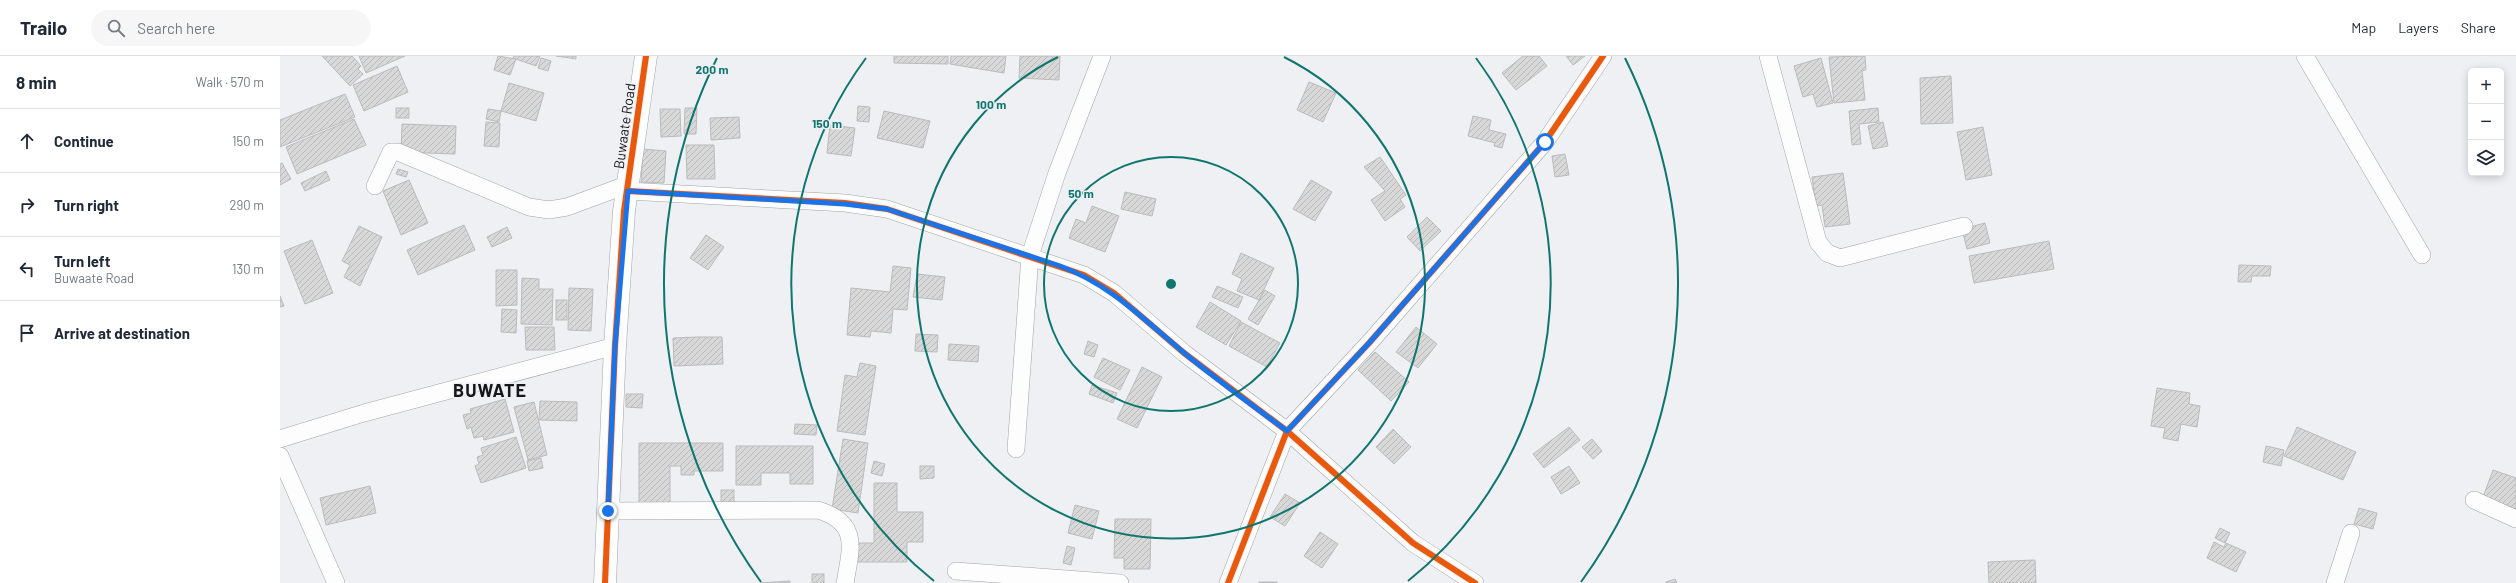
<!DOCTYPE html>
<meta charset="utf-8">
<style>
:root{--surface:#fff;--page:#f6f6f7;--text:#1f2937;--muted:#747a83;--line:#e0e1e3}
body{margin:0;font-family:Barlow,sans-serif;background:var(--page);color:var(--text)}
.controls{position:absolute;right:12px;top:12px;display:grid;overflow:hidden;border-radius:6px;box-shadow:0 2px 10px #0003}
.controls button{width:36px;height:36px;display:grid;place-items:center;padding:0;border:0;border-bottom:1px solid var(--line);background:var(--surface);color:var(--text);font:20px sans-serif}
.stop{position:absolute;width:12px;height:12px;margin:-9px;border:3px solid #1a73e8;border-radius:50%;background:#fff}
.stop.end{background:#1a73e8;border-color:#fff;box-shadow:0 1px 4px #0008}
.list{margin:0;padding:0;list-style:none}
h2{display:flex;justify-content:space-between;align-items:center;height:52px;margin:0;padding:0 16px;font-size:17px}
h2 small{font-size:13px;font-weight:400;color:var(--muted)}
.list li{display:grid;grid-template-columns:26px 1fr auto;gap:12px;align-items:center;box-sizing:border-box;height:64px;padding:0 16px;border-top:1px solid var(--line)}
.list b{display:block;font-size:15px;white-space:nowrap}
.list p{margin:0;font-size:13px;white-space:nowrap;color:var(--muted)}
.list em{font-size:13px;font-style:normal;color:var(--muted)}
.icon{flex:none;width:22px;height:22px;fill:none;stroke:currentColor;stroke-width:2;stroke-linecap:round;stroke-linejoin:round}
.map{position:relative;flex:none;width:2236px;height:527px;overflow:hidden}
header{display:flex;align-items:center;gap:24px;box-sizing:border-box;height:56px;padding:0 20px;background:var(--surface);border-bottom:1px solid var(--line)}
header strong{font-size:19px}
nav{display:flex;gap:22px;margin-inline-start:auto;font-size:14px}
.search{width:280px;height:36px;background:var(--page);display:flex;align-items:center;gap:10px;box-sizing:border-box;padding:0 14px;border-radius:22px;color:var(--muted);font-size:15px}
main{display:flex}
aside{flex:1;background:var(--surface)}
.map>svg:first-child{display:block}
.building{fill:url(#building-hatch);stroke:#bbbbbc}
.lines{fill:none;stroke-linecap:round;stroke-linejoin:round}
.street-casing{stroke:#a3a4a7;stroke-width:18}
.secondary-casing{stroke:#a3a4a7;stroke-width:23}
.street{stroke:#fdfdfd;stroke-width:17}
.secondary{stroke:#fdfdfd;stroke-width:22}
.cycleway-casing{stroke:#eeeff5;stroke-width:8}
.cycleway{stroke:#e8590c;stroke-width:6}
.route{stroke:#1a73e8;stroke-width:5}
.ring{fill:none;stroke:#0f766e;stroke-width:2}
.labels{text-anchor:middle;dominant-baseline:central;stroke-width:3;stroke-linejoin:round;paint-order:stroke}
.street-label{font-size:14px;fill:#171719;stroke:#eeeff5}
.district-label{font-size:18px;font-weight:bold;letter-spacing:1px;fill:#171719;stroke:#eeeff5}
.centre{fill:#0f766e;stroke:#eeeff5;stroke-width:2}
.ring-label{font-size:12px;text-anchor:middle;font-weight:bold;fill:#0f766e;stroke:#eeeff5;stroke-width:3;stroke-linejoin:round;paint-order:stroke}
</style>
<header>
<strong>Trailo</strong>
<div class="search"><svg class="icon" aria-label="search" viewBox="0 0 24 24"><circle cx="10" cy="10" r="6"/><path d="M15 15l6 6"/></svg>Search here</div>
<nav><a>Map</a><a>Layers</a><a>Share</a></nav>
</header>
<main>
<aside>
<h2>8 min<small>Walk · 570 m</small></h2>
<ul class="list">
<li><svg class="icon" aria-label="ahead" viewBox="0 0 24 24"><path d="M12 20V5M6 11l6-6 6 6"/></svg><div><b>Continue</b></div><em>150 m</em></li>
<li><svg class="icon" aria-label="right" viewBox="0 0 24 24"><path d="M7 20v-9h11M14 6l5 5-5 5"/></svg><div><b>Turn right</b></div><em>290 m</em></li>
<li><svg class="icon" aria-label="left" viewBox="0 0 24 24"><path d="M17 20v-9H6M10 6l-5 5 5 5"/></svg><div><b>Turn left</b><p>Buwaate Road</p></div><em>130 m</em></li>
<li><svg class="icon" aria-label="arrive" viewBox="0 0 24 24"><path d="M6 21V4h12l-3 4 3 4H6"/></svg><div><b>Arrive at destination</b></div></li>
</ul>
</aside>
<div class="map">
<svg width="2236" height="527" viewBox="0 0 2236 527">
<defs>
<pattern id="building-hatch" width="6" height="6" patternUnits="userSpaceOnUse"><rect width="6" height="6" fill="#d8d8d8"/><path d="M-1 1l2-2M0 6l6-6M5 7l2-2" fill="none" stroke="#b9b9b9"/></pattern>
</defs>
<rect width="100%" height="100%" fill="#eff0f4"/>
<!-- building -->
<g class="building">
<polygon points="42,0 72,0 81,10 78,13 83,18 70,30"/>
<polygon points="79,0 125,0 86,17"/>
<polygon points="218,0 236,3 230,19 214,14"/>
<polygon points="234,0 260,0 256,10 233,2"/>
<polygon points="276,0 296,0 296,3"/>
<polygon points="614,0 668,0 668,8 614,7"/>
<polygon points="671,0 726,0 724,17 670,8"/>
<polygon points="740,0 780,0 779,24 739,22"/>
<polygon points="1243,0 1259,0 1267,10 1236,34 1222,17"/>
<polygon points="1286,0 1305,0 1293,9"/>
<polygon points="1585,0 1586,14 1582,15 1585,44 1554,47 1549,1"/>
<polygon points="261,2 271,5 268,15 258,12"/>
<polygon points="1541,2 1553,47 1537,51 1533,38 1523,41 1514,10"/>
<polygon points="117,10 128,36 84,55 73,29"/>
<polygon points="1671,20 1673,67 1641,68 1640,22"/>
<polygon points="1029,26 1056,37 1043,66 1017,54"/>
<polygon points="229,27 264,37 256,65 221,55"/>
<polygon points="65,38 75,61 0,91 0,64"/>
<polygon points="578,50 590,51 589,66 577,65"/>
<rect x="116" y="52" width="13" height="10"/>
<polygon points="405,52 417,52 416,78 404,78"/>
<polygon points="1598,52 1599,66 1579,68 1581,88 1572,89 1569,55"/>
<polygon points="208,53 221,55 219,66 206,63"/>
<polygon points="380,53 400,53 401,80 381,81"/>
<polygon points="604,55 650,65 643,92 597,82"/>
<polygon points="1193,60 1211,64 1209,74 1226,78 1222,92 1214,90 1215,87 1188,80"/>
<polygon points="459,61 460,82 431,84 430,62"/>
<polygon points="74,63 86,89 17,118 6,91"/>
<polygon points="206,66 220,67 219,91 204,90"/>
<polygon points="1603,66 1608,90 1593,93 1588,70"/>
<polygon points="122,68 176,70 175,98 121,96"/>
<polygon points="550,69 575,72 571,100 547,97"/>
<polygon points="1703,71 1712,119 1686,124 1677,76"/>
<polygon points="406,89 434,89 435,123 407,123"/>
<polygon points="363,93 386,95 384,127 361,126"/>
<polygon points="1285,98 1289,119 1275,121 1272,100"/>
<polygon points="1100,101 1126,139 1120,143 1125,151 1105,165 1091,144 1105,135 1084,111"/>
<polygon points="2,107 11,123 0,129 0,108"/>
<polygon points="118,113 128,116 126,121 116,118"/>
<polygon points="46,115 50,124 25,135 21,127"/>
<polygon points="1563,117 1570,168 1545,171 1542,149 1536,150 1532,121"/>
<polygon points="129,124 148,167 121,179 103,135"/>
<polygon points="1031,124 1052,136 1035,165 1013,153"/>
<polygon points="845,136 876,143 872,160 841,153"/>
<polygon points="812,150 839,160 825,196 789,182 796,163 806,167"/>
<polygon points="1147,161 1161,175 1140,195 1127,181"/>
<polygon points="1705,167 1710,187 1687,193 1682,173"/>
<polygon points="184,169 195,194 138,219 127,194"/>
<polygon points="79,170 102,181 80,230 64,221 70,209 62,205"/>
<polygon points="227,171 232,182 212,191 207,181"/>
<polygon points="426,179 444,191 428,214 410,202"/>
<polygon points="32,184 53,237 25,248 4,195"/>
<polygon points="1769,185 1774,213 1694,227 1689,200"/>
<polygon points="961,197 994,212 979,244 957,235 962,223 952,218"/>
<polygon points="1959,209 1991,210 1990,220 1972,220 1971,226 1958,226"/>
<polygon points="613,210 631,212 627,254 613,253 611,277 591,275 590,281 567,279 571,232 610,236"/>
<polygon points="216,214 237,214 237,249 216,250"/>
<polygon points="637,218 665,221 662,244 633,241"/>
<polygon points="242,222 259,223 259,233 273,233 272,269 241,268"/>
<polygon points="937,230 963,241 958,252 932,241"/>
<polygon points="289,232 313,233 311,275 288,274"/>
<polygon points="985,234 995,240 978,269 968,263"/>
<polygon points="0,240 4,250 0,251"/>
<rect x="276" y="244" width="11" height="20"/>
<polygon points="930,246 961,265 946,289 916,271"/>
<polygon points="222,253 237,254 236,277 221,276"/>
<polygon points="961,266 1000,287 987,311 949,290"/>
<polygon points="245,271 274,271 275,294 246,294"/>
<polygon points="1136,271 1157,288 1138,312 1116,296"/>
<polygon points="636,278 658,279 657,296 635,295"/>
<polygon points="417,281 442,281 443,308 394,310 393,282"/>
<polygon points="808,285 818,289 814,301 804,298"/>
<polygon points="669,288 699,290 698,306 668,304"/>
<polygon points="1095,296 1129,326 1111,345 1078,314"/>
<polygon points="823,302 850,314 840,334 814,321"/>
<polygon points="580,307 596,310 585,379 557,375 565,319 577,321"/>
<polygon points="862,311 882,321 857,372 837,363"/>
<polygon points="812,329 837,337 833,347 809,338"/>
<polygon points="1877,332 1910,337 1909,348 1920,350 1917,371 1901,368 1898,385 1883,382 1885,372 1871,370"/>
<polygon points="346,338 363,338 362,352 346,351"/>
<polygon points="225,343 234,376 204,384 203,380 194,382 191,371 187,373 183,359 191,357 190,353"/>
<polygon points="260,345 297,346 297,365 259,364"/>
<polygon points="254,346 267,399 248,404 234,351"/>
<polygon points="515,368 537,369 536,379 514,378"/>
<polygon points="1289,371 1300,384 1264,412 1253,398"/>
<polygon points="2017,371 2076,396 2063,424 2004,400"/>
<polygon points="1113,373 1131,391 1114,408 1096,391"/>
<polygon points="236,381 246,412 201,427 195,410 199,408 197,401 203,399 201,392"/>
<polygon points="563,383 588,387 578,457 552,453"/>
<polygon points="1312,383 1322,395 1313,403 1302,391"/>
<polygon points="359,387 443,387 443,415 414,415 414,419 401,419 401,410 390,410 390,448 359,448"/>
<polygon points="456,390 533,390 533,428 510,428 510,417 481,417 481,429 456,429"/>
<polygon points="1986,390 2004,394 2001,410 1983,406"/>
<polygon points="261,402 263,412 249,415 247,405"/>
<polygon points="594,405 605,408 602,420 591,417"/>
<polygon points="640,410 654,410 654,422 640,423"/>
<polygon points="1289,410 1300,427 1281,438 1271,421"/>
<polygon points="2213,414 2236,422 2236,454 2203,441"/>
<polygon points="594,427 617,427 617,456 643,456 643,486 627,486 627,506 578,506 578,487 594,487"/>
<polygon points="90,430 96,457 46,469 40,442"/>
<rect x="441" y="434" width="13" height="13"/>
<polygon points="1005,438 1020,447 1005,470 990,461"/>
<polygon points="795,449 819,455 812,483 788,477"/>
<polygon points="2079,452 2097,457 2093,473 2074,468"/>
<polygon points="835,463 871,463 870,513 844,513 844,502 834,502"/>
<polygon points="1940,472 1950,477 1945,487 1935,482"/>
<polygon points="1040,476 1058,488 1042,512 1024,500"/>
<polygon points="1934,486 1944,491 1946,487 1966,496 1956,516 1927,502"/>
<polygon points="787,490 795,492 791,509 783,507"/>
<polygon points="1755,504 1756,527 1709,527 1708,506"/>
<rect x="532" y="518" width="12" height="9"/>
<polygon points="1395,523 1397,527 1386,527 1386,526"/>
<polygon points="510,525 510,527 480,527"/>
<rect x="979" y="526" width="18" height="1"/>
</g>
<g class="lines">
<!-- street casing -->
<g class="street-casing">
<g id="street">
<polyline points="1488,0 1538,186 1547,197 1560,202 1684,170"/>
<polyline points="2025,0 2142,199"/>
<polyline points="95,130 111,96 118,96 249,151 269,154 287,151 349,128"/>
<polyline points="348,135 565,147 607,153 804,219 834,237 904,297 1007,375 1133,487 1195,527"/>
<polyline points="0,383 84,357 335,290"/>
<polyline points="736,393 750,200 777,117 822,0"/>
<polyline points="0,400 56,527"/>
<polyline points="2194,444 2236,463"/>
<path d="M328,455L538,454C580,467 571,492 565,527"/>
<polyline points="676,515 840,527"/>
<polyline points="948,527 1007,375 1090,286 1265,86 1323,0"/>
<polyline points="2055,527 2071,477"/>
</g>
</g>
<!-- secondary casing -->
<g class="secondary-casing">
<polyline id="secondary" points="325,527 335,290 344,155 366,0"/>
</g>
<!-- street -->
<use href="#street" class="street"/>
<!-- secondary -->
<use href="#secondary" class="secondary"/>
<!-- cycleway casing -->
<g class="cycleway-casing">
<g id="cycleway">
<polyline points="348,135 565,147 607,153 804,219 834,237 904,297 1007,375 1133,487 1195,527"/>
<polyline points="325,527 335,290 344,155 366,0"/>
<polyline points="948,527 1007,375 1090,286 1265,86 1323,0"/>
</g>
</g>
<!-- cycleway -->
<use href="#cycleway" class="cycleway"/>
</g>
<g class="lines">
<!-- route -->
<path class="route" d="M328,455L335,290L348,135L565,148L607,153L780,210C831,229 862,262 903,296C937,324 972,349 1007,375L1090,286L1265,86"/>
</g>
<!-- distance rings -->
<g class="ring">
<circle cx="891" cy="228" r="127"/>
<path d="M1004 1A254 254 0 1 1 778 1"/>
<path d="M654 525A380 380 0 0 1 586 2M1196 2A380 380 0 0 1 1128 525"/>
<path d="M481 526A507 507 0 0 1 437 2M1345 2A507 507 0 0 1 1301 526"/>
</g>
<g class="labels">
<!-- street labels -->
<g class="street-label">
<text transform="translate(344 70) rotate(-82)">Buwaate Road</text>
</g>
<!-- district labels -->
<g class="district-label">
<text x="210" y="334">BUWATE</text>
</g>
</g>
<circle cx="891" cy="228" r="6" class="centre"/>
<g class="ring-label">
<text x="432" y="18">200 m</text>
<text x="711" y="53">100 m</text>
<text x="547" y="72">150 m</text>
<text x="801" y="142">50 m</text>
</g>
</svg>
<div class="controls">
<button>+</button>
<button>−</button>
<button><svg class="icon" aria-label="layers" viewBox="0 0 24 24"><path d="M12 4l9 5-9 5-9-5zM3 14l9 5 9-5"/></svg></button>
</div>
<div class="stop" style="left:1265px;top:86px"></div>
<div class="stop end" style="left:328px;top:455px"></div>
</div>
</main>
